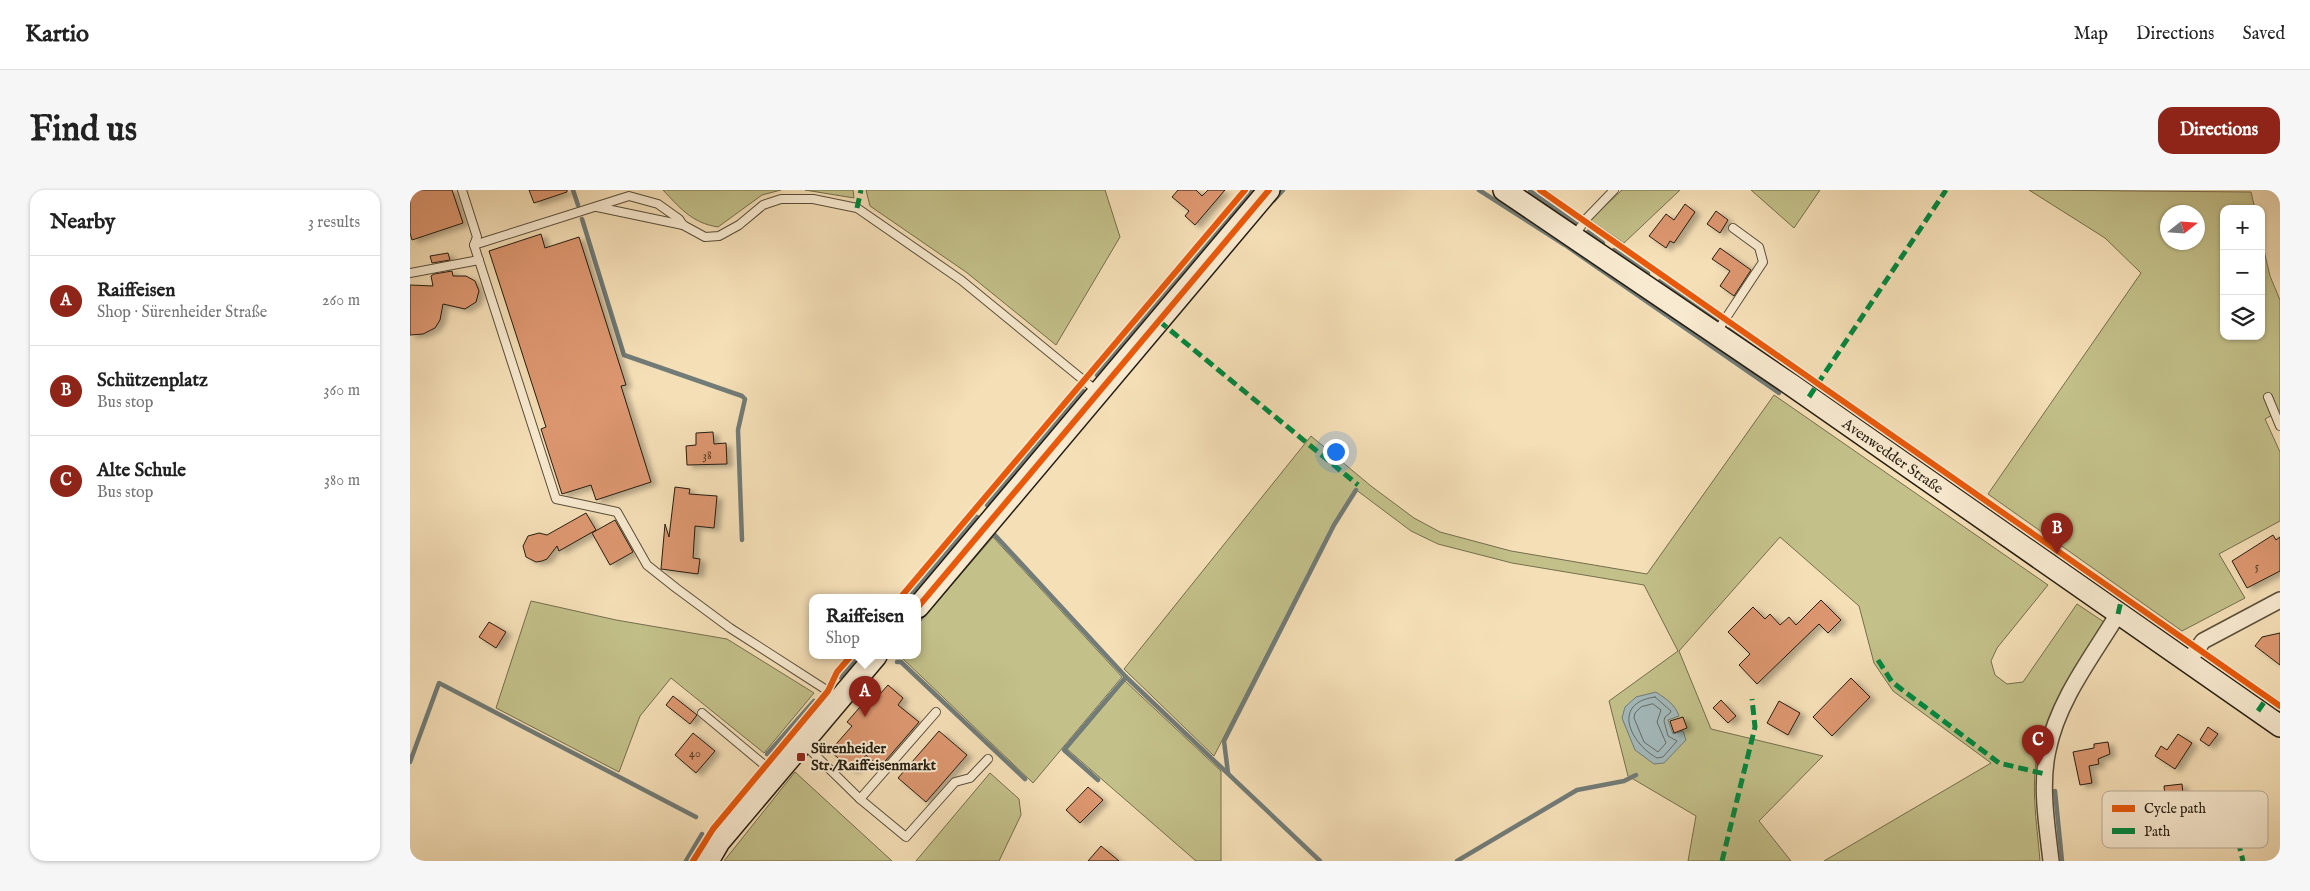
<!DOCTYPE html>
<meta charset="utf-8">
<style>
:root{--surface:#fff;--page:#f6f6f6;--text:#222;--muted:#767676;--line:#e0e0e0;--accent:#8f2418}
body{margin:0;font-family:"IM FELL English",serif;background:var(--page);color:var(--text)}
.controls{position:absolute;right:15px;top:15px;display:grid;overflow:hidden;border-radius:10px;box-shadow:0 1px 4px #0004}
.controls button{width:45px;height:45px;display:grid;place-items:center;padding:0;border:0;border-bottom:1px solid var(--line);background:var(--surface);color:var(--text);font:25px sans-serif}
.compass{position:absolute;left:1750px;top:15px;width:45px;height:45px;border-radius:50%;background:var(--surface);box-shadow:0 1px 4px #0004;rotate:73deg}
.you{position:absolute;left:925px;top:261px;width:18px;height:18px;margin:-12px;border:4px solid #fff;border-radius:50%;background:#1a73e8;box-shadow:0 0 0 8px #1a73e833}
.badge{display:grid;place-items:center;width:32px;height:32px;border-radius:50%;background:var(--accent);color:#fff;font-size:16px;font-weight:700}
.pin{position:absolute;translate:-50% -41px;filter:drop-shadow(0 1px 2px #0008)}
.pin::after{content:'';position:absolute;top:26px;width:18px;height:15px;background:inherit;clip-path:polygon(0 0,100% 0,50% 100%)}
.popup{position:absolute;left:399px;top:404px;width:112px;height:65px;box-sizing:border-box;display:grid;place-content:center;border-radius:10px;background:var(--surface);filter:drop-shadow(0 1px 4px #0005);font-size:16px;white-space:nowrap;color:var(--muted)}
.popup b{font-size:19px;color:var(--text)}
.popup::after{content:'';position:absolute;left:50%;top:100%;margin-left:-10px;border:10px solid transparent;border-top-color:var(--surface)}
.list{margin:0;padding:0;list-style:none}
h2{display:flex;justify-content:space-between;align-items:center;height:65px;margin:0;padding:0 20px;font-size:21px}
h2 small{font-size:16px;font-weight:400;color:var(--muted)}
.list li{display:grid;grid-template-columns:32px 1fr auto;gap:15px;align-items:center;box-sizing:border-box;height:90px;padding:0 20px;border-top:1px solid var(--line)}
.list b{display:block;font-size:19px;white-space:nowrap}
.list p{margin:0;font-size:16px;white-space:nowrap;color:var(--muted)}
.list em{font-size:16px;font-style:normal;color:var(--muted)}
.icon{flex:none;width:28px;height:28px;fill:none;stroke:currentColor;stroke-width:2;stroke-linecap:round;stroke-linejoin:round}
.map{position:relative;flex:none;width:1870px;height:671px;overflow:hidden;border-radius:15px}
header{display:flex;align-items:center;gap:30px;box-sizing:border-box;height:70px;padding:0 25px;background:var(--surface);border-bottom:1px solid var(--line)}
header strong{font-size:24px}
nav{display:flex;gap:28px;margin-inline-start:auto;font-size:18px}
.intro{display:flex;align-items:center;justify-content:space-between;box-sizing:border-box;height:120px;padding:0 30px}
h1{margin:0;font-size:35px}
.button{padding:12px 22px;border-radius:15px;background:var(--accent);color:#fff;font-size:18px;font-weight:700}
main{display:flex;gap:30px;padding:0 30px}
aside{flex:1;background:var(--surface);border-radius:15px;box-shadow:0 1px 4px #0004}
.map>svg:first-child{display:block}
.green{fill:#c3c089;stroke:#746e4d;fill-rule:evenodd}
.water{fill:#a3b9bb;stroke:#717b77}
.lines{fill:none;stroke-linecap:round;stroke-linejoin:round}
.shore{stroke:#646b66;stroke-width:1}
.stream{stroke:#717b77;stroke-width:4.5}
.building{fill:#dd976f;stroke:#251d11;filter:url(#shadow)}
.lane-casing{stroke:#594e3a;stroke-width:10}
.street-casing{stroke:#594e3a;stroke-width:18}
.secondary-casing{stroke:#251d11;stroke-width:24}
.lane{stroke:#f8ead0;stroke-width:8}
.street{stroke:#f8ead0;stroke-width:15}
.secondary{stroke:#f8ead0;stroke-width:21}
.quiet{stroke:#00873e;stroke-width:5;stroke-dasharray:10 5;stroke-linecap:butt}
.cycleway-casing{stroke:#f8ead0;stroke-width:9}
.cycleway{stroke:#e8590c;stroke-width:6}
.poi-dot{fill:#8f2418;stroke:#f8ead0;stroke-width:2}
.labels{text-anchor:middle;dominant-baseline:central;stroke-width:4;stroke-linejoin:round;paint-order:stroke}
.number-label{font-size:12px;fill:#533c28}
.street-label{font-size:15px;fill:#251d11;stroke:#f8ead0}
.poi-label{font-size:15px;font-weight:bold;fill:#251d11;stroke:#f8ead0;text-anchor:start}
.key{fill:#f8ead0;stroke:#b9ac97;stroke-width:1}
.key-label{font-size:14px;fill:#251d11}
</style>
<header>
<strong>Kartio</strong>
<nav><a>Map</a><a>Directions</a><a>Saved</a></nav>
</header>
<div class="intro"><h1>Find us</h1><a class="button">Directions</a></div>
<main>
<aside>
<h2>Nearby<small>3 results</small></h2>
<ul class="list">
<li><span class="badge">A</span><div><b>Raiffeisen</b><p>Shop · Sürenheider Straße</p></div><em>260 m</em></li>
<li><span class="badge">B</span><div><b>Schützenplatz</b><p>Bus stop</p></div><em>360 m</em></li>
<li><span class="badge">C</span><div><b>Alte Schule</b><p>Bus stop</p></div><em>380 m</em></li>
</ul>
</aside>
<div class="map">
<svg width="1870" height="671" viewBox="0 0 1870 671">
<defs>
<filter id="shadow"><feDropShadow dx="5.5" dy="3" stdDeviation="2.5" flood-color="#0004"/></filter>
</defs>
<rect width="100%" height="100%" fill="#f5dfb7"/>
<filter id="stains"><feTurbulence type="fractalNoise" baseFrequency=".004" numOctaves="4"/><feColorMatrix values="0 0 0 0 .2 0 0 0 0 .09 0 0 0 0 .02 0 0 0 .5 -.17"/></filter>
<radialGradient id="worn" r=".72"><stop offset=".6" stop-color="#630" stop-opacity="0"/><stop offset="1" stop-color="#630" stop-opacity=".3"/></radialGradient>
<!-- green -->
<g class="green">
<path d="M253,0H371L352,5L308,37C282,33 270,18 253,0Z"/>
<polygon points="395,0 443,0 444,8"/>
<polygon points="456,0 695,0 710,47 646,155 556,82 460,16"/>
<polygon points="1212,0 1270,0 1214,53 1180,30"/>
<polygon points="1341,0 1410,0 1384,38"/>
<path d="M1619,0L1841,2L1845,19H1814V146H1851V48L1860,86L1870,110V221L1855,229L1870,262V331L1809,364L1835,408L1772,441L1578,304L1731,83L1695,48ZM1758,22H1788V52H1758Z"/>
<path d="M1364,205L1638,395L1587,458L1581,471L1585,485L1597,494L1613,492L1667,414L1694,432C1670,471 1642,509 1630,553C1619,590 1627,633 1630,671H1414L1581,573L1483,501L1464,473L1449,416L1370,347L1269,461L1301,539L1413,566L1349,631L1381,671H1278L1286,626L1218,586L1199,511L1268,461L1234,395L1102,373L1028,354L1001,341L945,299L923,334L804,566L714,479L901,246L961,296L1004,328L1030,342L1101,361L1237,384Z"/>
<polygon points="583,347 712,487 623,593 490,466 508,466 508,434"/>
<polygon points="121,411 206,430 317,449 404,503 354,563 261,488 230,526 209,582 86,518"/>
<polygon points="715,491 811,581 811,671 786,671 657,559"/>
<polygon points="385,582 482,671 314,671"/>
<polygon points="580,583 609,609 611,625 589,671 506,671"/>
</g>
<!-- water -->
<path class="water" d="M1246,502C1256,509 1265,514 1269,526L1258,530L1263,544L1273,541L1276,550L1254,573L1244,574L1225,560L1212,528L1215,517L1226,507Z"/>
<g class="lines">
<!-- shore -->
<g class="shore">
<path d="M1245,507L1261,521L1260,523L1255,527L1254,531L1258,546L1267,551L1253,567L1247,568C1220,553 1201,513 1245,507Z"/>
<polygon points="1243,514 1251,520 1247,532 1256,553 1248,562 1234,552 1224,528 1225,523 1231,517"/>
</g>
<!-- stream -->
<g class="stream">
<polyline points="163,0 168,15"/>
<polyline points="1069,0 1155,55 1369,203"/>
<polyline points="1120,1 1165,33"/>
<polyline points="864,10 873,0"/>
<polyline points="172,29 214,165 332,206 335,209 328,240 332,350"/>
<polyline points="1178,42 1193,53"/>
<polyline points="1204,60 1238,83"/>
<polyline points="1250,91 1308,131"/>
<polyline points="1320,139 1397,192"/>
<polyline points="687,185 843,0"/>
<polyline points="1412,202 1596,332"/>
<polyline points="577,315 673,201"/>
<polyline points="583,343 716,487 910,671"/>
<polyline points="498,408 567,327"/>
<polyline points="508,431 515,422"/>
<polyline points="487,472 491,472 615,589"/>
<polyline points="430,487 449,466"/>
<polyline points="357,564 404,511"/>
<polyline points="0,572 29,493 286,627"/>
<polyline points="818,583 814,551 924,335 946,300"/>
<polyline points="688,590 654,560 716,487"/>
<polyline points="1645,601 1652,671"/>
<polyline points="276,671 292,644"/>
<polyline points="1047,671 1167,600 1214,591 1226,585"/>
</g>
</g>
<!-- building -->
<g class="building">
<polygon points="0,0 42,0 53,33 2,50 0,43"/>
<polygon points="119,0 157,0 157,2 124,13"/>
<polygon points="768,0 786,0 792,6 798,0 815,0 785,35 775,26 779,21 762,7"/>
<polygon points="1275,14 1285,22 1264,53 1260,51 1256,58 1239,46 1256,24 1264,30"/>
<polygon points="1306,21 1318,30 1310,43 1297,34"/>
<polygon points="131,44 135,58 169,47 216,195 211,196 241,292 186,310 181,295 152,304 131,239 136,237 79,61"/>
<polygon points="1310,58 1341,80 1324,106 1310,96 1320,81 1302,69"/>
<polygon points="38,63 40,70 22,73 20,66"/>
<polygon points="42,81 43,86 56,86 65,91 69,101 66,112 55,119 33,114 30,130 25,138 13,144 0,145 0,95 23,96 21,86 24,84"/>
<polygon points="303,242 304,254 316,253 317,274 277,275 276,256 286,255 286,243"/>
<polygon points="265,297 280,299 279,304 307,306 304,338 285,336 283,368 290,369 288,384 251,379 255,334 259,347"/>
<polygon points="176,323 186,340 149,361 147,356 137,369 132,371 126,372 116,367 113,356 118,346 129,343 137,345"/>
<polygon points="205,330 223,362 200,375 182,343"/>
<polygon points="1863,345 1866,350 1870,347 1870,381 1837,398 1822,371"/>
<polygon points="1411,410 1431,430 1418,443 1409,434 1347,494 1329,475 1340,464 1318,442 1343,417 1355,429 1360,424 1370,435 1379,427 1386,435"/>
<polygon points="79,432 96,442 86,458 69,447"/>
<polygon points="1870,443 1870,475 1845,456 1852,447"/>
<polygon points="1441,488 1460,507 1422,546 1403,527"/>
<polygon points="478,495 493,508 488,515 509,532 470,577 456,565 443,581 420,561 442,536 437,532 456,510 461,514"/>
<polygon points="263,506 287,525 280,534 256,515"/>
<polygon points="1311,510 1326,526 1318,533 1303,518"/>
<polygon points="1369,511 1390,523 1378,545 1357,533"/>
<polygon points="1273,527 1277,538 1264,543 1260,531"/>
<polygon points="1798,537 1808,544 1799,556 1790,550"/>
<polygon points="529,541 557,565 516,612 488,588"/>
<polygon points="283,543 305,561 286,583 265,565"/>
<polygon points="1768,544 1782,553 1765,579 1745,566 1751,556 1757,560"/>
<polygon points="1698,552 1700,564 1688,569 1689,574 1679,576 1682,593 1670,595 1663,562 1684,558 1684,554"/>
<polygon points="1772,594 1774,615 1756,616 1754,596"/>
<polygon points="678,597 693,610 670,633 656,620"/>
<polygon points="691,656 709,671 678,671"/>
</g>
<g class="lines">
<!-- lane casing -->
<g class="lane-casing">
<g id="lane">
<polyline points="52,0 67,47 64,55 146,309 207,322 237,375 266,398 320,438 418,501 428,510"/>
<polyline points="187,17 273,35"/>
<polyline points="1165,45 1176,29 1204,0"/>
<polyline points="64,55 219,6 248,14 269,29 273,35 295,47 309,46 329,35 353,15 371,9 403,9 447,18 551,90 688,202"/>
<polyline points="0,83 69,70"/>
<polyline points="1306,143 1353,72 1349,57 1323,38"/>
<polyline points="1858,207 1870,236"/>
<polyline points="292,523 364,583"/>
<polyline points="394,554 450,609 526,522"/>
<polyline points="450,609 496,647 545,592 560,588 578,569"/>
</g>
</g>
<!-- street casing -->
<g class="street-casing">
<g id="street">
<polyline points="1777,473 1793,451 1870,410"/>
<path d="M1641,671C1637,635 1630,596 1638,560C1648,510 1682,467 1708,424"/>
</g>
</g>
<!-- secondary casing -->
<g class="secondary-casing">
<g id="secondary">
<path id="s1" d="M1094,0L1383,196L1870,536"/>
<polyline points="508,417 859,0"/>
<polyline points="298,671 309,652 466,466"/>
</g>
</g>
<!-- lane -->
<use href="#lane" class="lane"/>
<!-- street -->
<use href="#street" class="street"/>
<!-- secondary -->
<use href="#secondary" class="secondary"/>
<!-- quiet -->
<g class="quiet">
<polyline points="447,18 451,0"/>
<polyline points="749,131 948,295"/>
<polyline points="1399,207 1536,0"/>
<polyline points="1708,424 1712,407"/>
<polyline points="1468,470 1482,492 1589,573 1635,584"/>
<polyline points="1848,521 1857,508"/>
<polyline points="1821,622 1833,671"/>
<polyline points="1312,671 1345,537 1342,509"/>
</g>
<!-- cycleway casing -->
<g class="cycleway-casing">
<g id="cycleway">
<polyline points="1130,0 1870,516"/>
<polyline points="490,408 835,0"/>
<polyline points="508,417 859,0"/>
<polyline points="283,671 303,639 418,501 427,482 441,466"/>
</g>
</g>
<!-- cycleway -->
<use href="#cycleway" class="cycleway"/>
</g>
<!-- markers -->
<rect class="poi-dot" x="386" y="562" width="10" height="10" rx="2.5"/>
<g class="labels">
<!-- number labels -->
<g class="number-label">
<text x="297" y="265">38</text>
<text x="1847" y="376">5</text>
<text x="285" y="563">40</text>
</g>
<!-- street labels -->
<g class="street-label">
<text stroke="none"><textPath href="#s1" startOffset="471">Avenwedder Straße</textPath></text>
</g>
<!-- poi labels -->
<g class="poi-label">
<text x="401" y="558">Sürenheider<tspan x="401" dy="17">Str./Raiffeisenmarkt</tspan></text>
</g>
</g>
<!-- legend -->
<rect x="1692" y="601" width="166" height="57" rx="8" class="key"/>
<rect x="1702" y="615" width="23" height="7" fill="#e8590c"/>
<rect x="1702" y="638" width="23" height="6" fill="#00873e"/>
<g class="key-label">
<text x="1734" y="623">Cycle path</text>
<text x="1734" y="646">Path</text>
</g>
<rect width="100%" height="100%" filter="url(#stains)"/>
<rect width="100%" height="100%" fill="url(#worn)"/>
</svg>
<div class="controls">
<button>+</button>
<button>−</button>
<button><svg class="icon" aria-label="layers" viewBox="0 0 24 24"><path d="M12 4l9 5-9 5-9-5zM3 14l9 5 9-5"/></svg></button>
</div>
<svg class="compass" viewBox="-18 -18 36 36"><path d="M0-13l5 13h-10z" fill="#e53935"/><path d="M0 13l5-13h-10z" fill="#767676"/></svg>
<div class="you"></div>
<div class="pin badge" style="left:455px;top:527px">A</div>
<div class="popup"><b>Raiffeisen</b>Shop</div>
<div class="pin badge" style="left:1647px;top:364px">B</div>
<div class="pin badge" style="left:1628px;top:576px">C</div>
</div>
</main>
